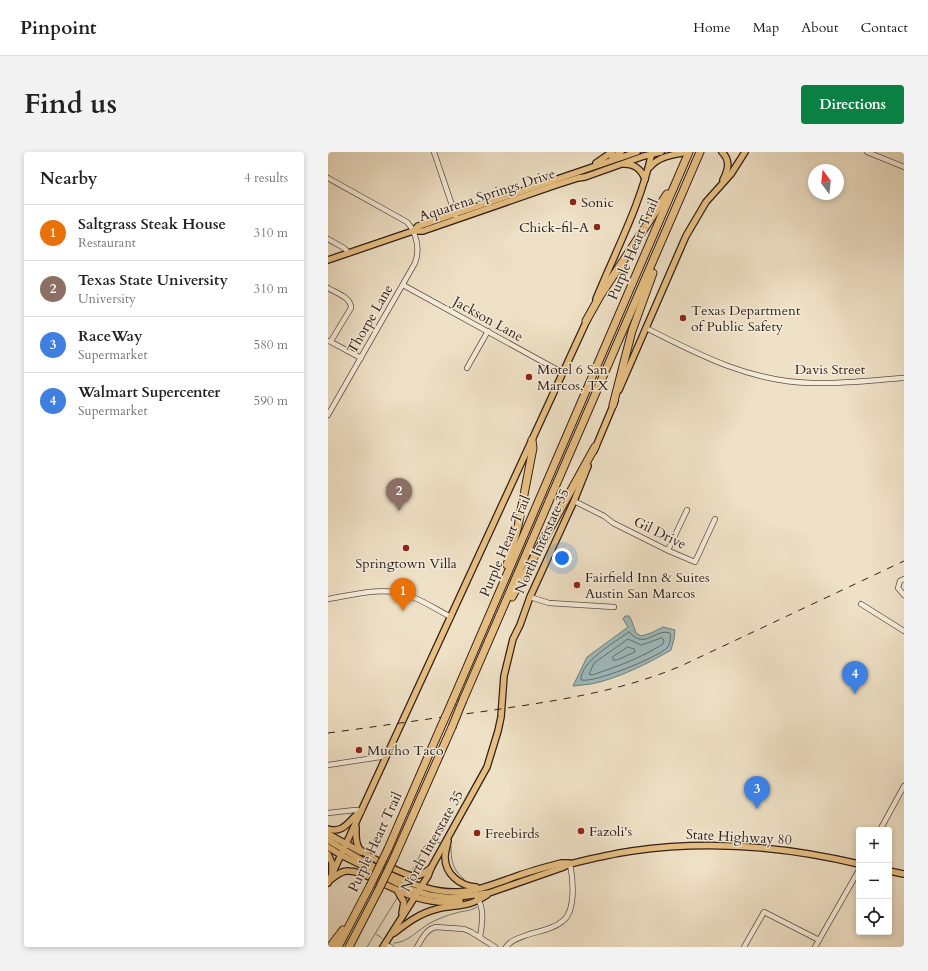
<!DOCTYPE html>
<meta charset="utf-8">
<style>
:root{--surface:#fff;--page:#f2f2f2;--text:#222;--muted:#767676;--line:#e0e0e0;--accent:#0b8043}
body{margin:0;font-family:Cardo,serif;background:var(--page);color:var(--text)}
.controls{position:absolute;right:12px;bottom:12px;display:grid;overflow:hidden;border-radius:4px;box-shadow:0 2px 6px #0003}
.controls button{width:36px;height:36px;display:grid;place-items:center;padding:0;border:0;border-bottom:1px solid var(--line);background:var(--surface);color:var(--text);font:20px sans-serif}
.compass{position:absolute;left:480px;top:12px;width:36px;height:36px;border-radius:50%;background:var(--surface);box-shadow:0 2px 6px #0003;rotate:345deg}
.you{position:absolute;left:234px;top:406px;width:14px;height:14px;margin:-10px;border:3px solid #fff;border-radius:50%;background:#1a73e8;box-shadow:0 0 0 6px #1a73e833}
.badge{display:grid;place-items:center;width:26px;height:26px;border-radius:50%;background:var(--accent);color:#fff;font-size:13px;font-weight:700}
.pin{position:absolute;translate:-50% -33px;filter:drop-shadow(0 1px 2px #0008)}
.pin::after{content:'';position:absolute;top:21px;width:14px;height:12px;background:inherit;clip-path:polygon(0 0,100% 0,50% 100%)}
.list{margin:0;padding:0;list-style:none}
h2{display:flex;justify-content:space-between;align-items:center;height:52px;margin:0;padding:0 16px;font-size:17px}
h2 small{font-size:13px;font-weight:400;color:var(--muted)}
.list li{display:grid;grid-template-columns:26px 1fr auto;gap:12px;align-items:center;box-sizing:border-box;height:56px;padding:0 16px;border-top:1px solid var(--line)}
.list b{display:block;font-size:15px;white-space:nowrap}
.list p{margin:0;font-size:13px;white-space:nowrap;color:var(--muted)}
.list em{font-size:13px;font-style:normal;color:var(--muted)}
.icon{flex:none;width:22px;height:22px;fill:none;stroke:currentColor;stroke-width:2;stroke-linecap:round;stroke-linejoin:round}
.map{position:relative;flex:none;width:576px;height:795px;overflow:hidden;border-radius:4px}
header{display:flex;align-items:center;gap:24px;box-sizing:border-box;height:56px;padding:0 20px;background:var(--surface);border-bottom:1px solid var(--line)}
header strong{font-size:19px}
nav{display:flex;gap:22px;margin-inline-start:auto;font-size:14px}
.intro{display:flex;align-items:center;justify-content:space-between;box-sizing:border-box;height:96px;padding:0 24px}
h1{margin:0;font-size:28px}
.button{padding:10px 18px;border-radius:4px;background:var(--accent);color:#fff;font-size:14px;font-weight:700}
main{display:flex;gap:24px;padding:0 24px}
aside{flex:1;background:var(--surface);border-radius:4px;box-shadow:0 2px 6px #0003}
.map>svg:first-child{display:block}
.water{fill:#9dbbbd;stroke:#717d7c}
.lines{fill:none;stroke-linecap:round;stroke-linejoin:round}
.shore{stroke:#666d6c;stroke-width:1}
.stream{stroke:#717d7c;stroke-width:1}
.minor-casing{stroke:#5e5045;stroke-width:6}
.major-casing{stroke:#2e1f1a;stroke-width:8}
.highway-casing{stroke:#2e1f1a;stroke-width:9}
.minor{stroke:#f5ecda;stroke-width:4.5}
.major{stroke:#e8c083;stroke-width:5.5}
.highway{stroke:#e8c083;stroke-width:7}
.rail{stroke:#2e1f1a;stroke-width:1;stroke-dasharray:7 7;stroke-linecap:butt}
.highway-bridge-casing{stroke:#2e1f1a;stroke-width:9;stroke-linecap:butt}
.highway-bridge{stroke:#e8c083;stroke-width:7}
.poi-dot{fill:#8f2418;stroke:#f5ecda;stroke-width:1.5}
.labels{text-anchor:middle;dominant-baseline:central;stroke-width:3;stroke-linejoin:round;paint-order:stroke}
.street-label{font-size:14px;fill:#2e1f1a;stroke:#f5ecda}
.poi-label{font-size:14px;fill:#2e1f1a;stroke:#f5ecda;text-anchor:start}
</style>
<header>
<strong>Pinpoint</strong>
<nav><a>Home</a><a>Map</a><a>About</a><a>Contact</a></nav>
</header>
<div class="intro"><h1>Find us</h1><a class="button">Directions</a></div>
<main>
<aside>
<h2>Nearby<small>4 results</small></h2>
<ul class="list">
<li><span class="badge" style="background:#e8710a">1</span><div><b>Saltgrass Steak House</b><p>Restaurant</p></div><em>310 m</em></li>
<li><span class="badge" style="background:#8d6e63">2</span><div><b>Texas State University</b><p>University</p></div><em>310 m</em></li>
<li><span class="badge" style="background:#3f7fe0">3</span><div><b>RaceWay</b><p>Supermarket</p></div><em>580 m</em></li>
<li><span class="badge" style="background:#3f7fe0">4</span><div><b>Walmart Supercenter</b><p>Supermarket</p></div><em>590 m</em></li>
</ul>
</aside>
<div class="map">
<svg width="576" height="795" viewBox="0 0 576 795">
<rect width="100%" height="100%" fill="#efe1c6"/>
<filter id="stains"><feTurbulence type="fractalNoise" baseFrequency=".005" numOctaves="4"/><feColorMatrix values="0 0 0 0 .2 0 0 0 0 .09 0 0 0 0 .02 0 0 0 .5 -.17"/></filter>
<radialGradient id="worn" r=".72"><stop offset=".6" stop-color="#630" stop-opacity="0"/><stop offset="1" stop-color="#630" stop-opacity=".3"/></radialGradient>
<!-- water -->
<path class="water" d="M297,464H301L303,467L308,481L313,484L323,481L335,475L347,478L346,487L343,498C321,511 289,527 263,532C257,533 251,533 245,534L259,505L300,475L295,467Z"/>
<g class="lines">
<!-- shore -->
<g class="shore">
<path d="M301,480C304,482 306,486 311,487C322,490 330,477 342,481C343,485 342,493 339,496C328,506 267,531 253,528C252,510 287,490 301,480Z"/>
<path d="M334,486L336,488L335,492C313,506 288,515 264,523L261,522L266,511L300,487L313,493Z"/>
<polygon points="300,495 306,497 307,500 289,508 285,508 285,505"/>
</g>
<!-- stream -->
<g class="stream">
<path d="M122,693L123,694C123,707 124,718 136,727"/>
<path d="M84,719L96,695C101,690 105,689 112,691"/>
<polyline points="48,782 54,786"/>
<path d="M66,791C79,791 90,778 102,771C110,767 119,763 128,761C138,758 140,760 149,755"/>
<polyline points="39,795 69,746"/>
</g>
<!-- minor casing -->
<g class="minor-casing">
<g id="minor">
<polyline points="106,0 128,65"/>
<polyline points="539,0 576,15"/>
<path d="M0,26L79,70C89,81 92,98 87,111L0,263"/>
<polyline points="0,87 16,96 21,101"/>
<polyline points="75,133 235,221"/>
<path d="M0,136C8,141 23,145 23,156L3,189"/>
<path d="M318,176C371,203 423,230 484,231C515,232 546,228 576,226"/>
<polyline points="1,189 33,206"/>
<polyline points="139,216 160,179"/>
<polyline points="246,349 276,364 285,371 341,399 367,410 387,367"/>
<polyline points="340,398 359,358"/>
<polyline points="576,427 572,429 570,436 576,443"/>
<polyline points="202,445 221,451 286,455"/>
<path d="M0,447C25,443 55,434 79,443C95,448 109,458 123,465"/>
<polyline points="533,452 576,479"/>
<polyline points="0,613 59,604"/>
<polyline points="0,661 27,658 34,659"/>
<polyline points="552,678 576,634"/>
<path d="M149,746C157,756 154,773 152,785"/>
<polyline points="57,793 63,795"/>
<path d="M89,795C94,787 98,777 108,775L136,777L143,780L167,795"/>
<path d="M178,795C183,788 191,786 199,783C211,779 226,777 236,768C248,757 245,726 242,712"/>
<polyline points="416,795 436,760 491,788"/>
<polyline points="487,795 531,718"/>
</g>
</g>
<!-- major casing -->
<g class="major-casing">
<g id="major">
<path d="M394,0C403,9 400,18 395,28"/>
<polyline points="284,6 293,0"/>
<polyline points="268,11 284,0"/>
<path d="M296,12C307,12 313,17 317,27"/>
<path d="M322,15C331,4 345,3 359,0"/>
<polyline points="85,79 90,74 100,71 309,0"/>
<polyline points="0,108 85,79 95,79 228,33 250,26 257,25 316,4 333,0"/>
<path d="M268,147C288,98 313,52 324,0"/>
<polyline points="291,238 358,84 378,50 403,22 417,0"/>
<polyline points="266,299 287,249"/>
<path d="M28,675C28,682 27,690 31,696C36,703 78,724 86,724C93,724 98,720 103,716"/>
<path d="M0,677C16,682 21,668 32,660"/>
<polyline points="0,682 33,700"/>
<path d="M0,688C34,709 89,742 130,740C150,739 169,731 189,724C203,719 218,715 233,711H241"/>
<path d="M120,689C119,694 117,700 117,705C117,722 132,734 148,735"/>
<path d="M0,695L13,703L81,737L101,743L122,746L161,741L233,716L242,712C262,707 283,702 304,699C381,688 456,694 531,712"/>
<polyline points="0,702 4,711 4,721"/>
<polyline points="561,719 576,722"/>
<path d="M2,728C8,724 13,718 21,719C31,719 41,725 50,729C76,742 102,754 132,749"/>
<polyline points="0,731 260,166"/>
<polyline points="70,740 76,750 74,761"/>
<path d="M66,781C79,771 92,761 109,757C129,752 140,756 159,743"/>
<polyline points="55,795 100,724 103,716 159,615 170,579 173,565 176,524 185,487 192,473 202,445 246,349 260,314"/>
</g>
</g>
<!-- highway casing -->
<g class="highway-casing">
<g id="highway">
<polyline points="258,169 272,144 339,42"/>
<polyline points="285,253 304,179 325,121"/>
<polyline points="179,413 190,374 205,296 204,288"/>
<polyline points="184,445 267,295"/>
<polyline points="135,548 372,0"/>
<polyline points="124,550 361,0"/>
<polyline points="60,697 112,577"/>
<polyline points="66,706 124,575"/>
<polyline points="2,795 15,778"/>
<polyline points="10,795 42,734"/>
<polyline points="21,795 50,739"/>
</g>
</g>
<!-- minor -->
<use href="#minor" class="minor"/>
<!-- major -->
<use href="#major" class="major"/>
<!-- highway -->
<use href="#highway" class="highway"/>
<!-- rail -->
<path class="rail" d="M0,581C53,574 106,566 159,559C226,549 293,540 355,513L576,409"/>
<!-- highway-bridge casing -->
<g class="highway-bridge-casing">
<g id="highway-bridge">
<polyline points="124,575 135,548"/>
<polyline points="112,577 124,550"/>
<polyline points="42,734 60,697"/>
<polyline points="50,739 66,706"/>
</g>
</g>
<!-- highway-bridge -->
<use href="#highway-bridge" class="highway-bridge"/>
</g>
<!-- markers -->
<g class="poi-dot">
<circle cx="245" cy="50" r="4"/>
<circle cx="269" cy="75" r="4"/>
<circle cx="355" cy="166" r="4"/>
<circle cx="201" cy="225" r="4"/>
<circle cx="78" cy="396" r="4"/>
<circle cx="249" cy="433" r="4"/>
<circle cx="31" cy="598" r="4"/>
<circle cx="253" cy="679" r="4"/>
<circle cx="149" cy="681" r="4"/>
</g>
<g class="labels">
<!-- street labels -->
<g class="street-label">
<text transform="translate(159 43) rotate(-18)">Aquarena Springs Drive</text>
<text transform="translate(305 97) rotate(-67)">Purple Heart Trail</text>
<text transform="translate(42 167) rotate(-60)">Thorpe Lane</text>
<text transform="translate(160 167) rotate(29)">Jackson Lane</text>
<text x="502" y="217">Davis Street</text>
<text transform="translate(332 381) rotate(26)">Gil Drive</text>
<text transform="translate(214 389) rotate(-66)">North Interstate 35</text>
<text transform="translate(177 394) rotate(-67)">Purple Heart Trail</text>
<text transform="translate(411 685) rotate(3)">State Highway 80</text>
<text transform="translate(104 689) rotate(-61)">North Interstate 35</text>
<text transform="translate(47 690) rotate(-65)">Purple Heart Trail</text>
</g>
<!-- poi labels -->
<g class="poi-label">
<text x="253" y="50">Sonic</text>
<text x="261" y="75" text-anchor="end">Chick-fil-A</text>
<text x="363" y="158">Texas Department<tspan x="363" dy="16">of Public Safety</tspan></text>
<text x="209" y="217">Motel 6 San<tspan x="209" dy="16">Marcos, TX</tspan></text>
<text x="78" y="411" text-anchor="middle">Springtown Villa</text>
<text x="257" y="425">Fairfield Inn &amp; Suites<tspan x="257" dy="16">Austin San Marcos</tspan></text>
<text x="39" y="598">Mucho Taco</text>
<text x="261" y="679">Fazoli's</text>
<text x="157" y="681">Freebirds</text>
</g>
</g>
<rect width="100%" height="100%" filter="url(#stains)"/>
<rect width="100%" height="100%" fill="url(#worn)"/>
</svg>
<div class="controls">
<button>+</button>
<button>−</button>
<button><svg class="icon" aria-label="locate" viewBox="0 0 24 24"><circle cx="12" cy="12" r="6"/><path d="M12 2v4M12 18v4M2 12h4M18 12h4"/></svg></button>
</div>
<svg class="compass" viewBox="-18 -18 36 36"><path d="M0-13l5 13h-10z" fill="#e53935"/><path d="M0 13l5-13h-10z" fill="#767676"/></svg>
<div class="you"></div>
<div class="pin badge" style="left:75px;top:459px;background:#e8710a">1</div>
<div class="pin badge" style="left:71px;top:359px;background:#8d6e63">2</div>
<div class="pin badge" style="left:429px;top:657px;background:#3f7fe0">3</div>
<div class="pin badge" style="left:527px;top:542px;background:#3f7fe0">4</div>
</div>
</main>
